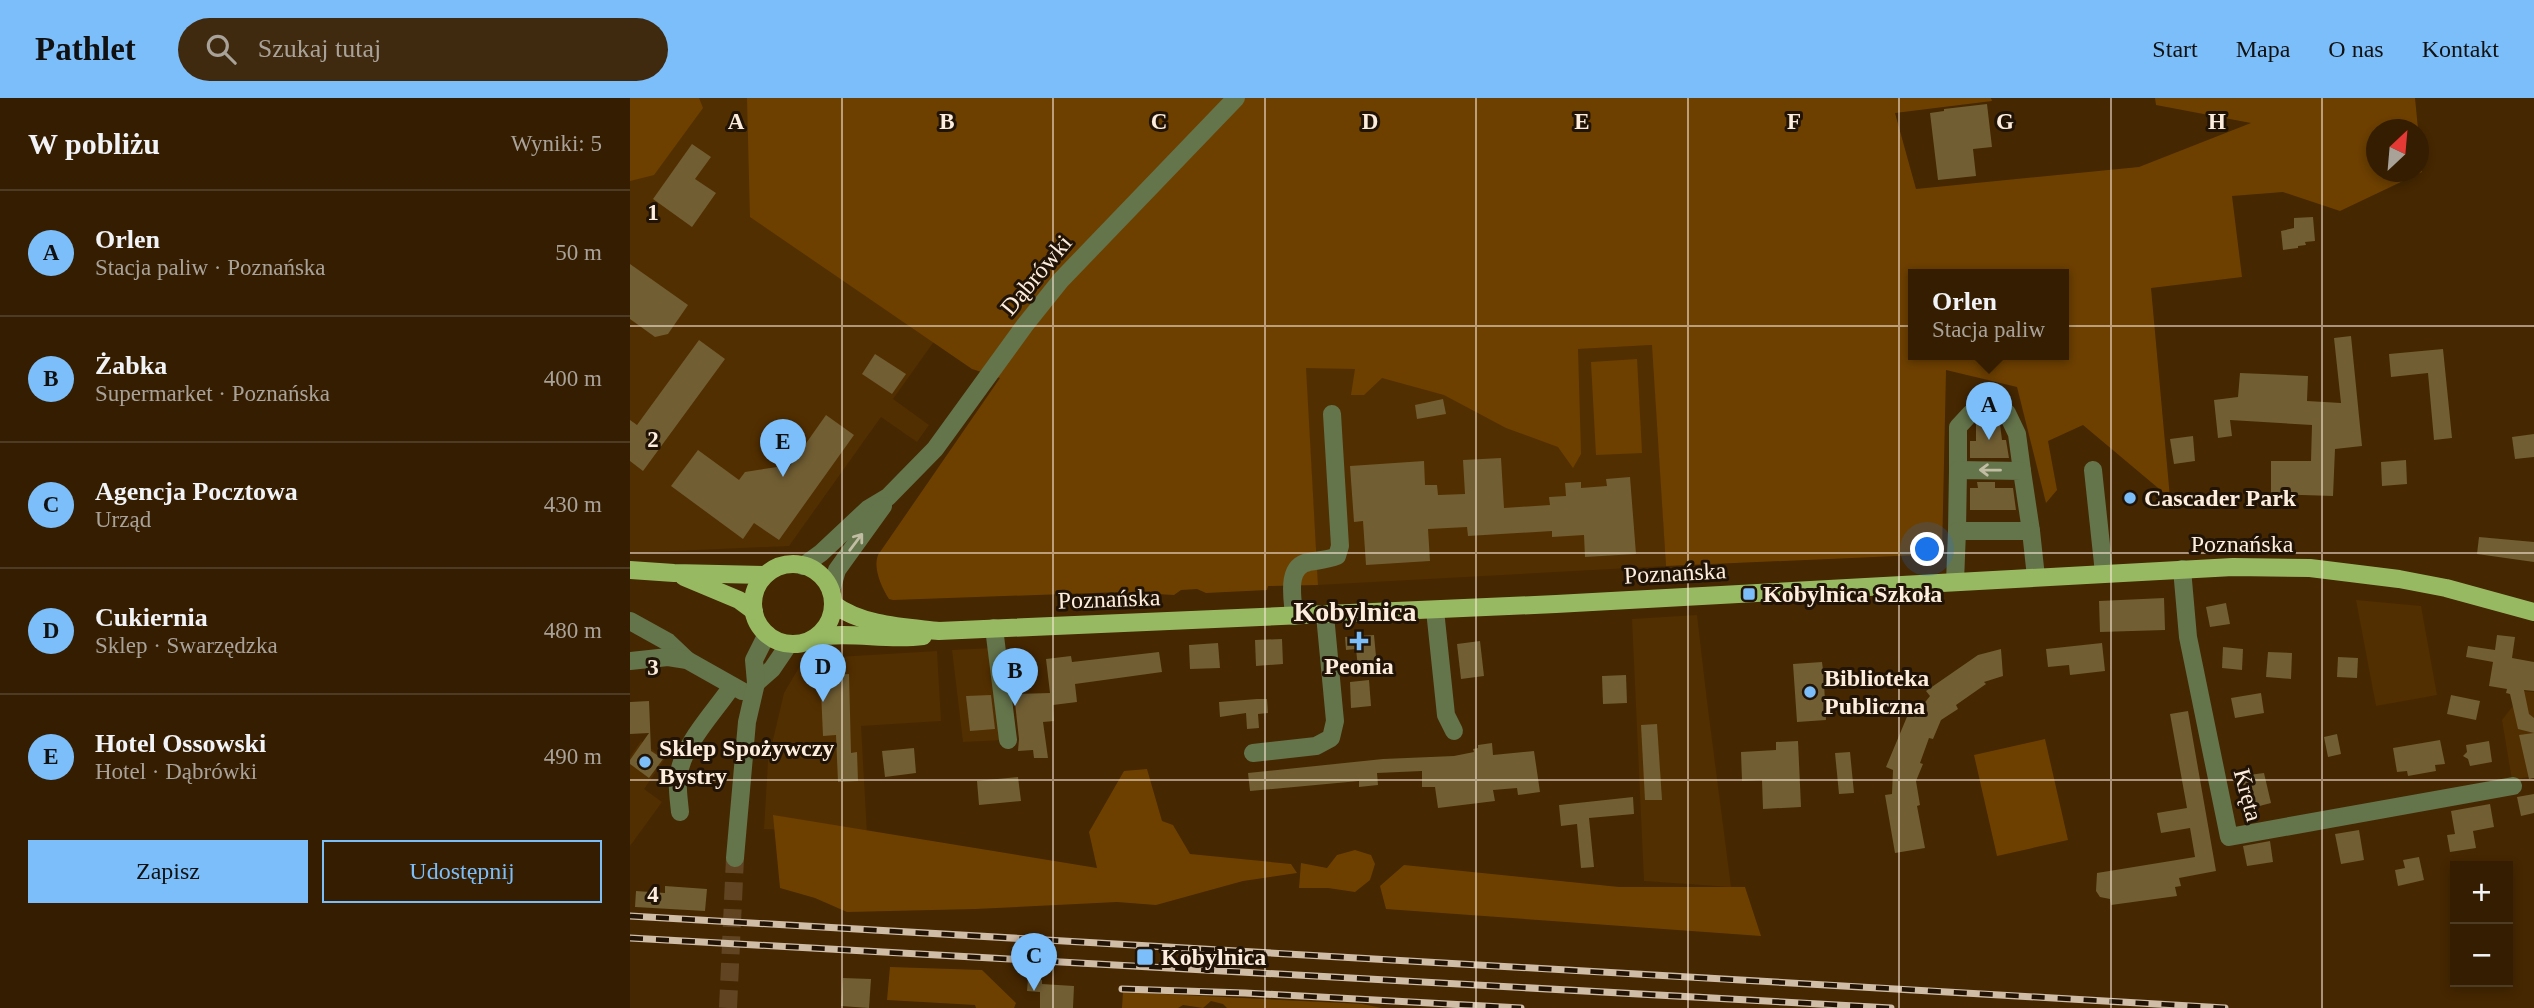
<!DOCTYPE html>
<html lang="pl">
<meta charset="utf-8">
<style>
:root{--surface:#341d01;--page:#3f2a10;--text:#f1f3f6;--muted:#a9a299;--line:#4e3b23;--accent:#7cbef9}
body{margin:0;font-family:"Times New Roman",serif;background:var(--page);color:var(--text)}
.controls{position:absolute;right:21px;bottom:21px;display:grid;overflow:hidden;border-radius:0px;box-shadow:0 4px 10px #0003}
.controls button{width:63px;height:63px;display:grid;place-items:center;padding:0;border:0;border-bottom:2px solid var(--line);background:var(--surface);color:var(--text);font:35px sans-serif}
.compass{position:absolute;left:1736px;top:21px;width:63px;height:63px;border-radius:50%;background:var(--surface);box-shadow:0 4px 10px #0003;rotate:26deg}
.you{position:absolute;left:1298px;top:452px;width:24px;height:24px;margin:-18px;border:5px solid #fff;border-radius:50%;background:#1a73e8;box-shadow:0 0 0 10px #1a73e833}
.badge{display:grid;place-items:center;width:46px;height:46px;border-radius:50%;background:var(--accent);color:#111;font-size:23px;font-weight:700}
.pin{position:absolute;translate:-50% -58px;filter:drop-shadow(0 2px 4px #0008)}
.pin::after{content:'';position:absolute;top:37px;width:24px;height:21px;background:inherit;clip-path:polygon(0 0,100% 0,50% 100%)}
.popup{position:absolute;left:1278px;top:171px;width:161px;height:91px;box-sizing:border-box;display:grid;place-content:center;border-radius:0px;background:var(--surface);filter:drop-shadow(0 2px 5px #0005);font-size:23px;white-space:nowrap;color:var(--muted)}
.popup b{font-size:26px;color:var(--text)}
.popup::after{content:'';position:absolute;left:50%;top:100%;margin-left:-14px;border:14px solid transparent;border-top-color:var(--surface)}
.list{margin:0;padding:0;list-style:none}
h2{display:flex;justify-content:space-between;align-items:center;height:91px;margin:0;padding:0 28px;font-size:30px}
h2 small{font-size:23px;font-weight:400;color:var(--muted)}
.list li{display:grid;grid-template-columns:46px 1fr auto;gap:21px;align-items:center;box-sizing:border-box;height:126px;padding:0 28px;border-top:2px solid var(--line)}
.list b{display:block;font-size:26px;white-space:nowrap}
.list p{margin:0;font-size:23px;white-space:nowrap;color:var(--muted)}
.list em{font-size:23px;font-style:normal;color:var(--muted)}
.actions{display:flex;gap:14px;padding:21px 28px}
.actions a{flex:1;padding:16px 0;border:2px solid var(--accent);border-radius:0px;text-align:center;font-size:24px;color:var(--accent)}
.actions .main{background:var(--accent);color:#111}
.icon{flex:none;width:38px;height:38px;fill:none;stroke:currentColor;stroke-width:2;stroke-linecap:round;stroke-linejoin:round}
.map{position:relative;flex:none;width:1904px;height:910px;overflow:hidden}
header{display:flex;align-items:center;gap:42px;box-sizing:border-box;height:98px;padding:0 35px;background:var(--accent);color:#111}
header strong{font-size:33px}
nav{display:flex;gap:38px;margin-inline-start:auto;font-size:24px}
.search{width:490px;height:63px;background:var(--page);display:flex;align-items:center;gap:18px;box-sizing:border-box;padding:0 24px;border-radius:38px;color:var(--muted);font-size:26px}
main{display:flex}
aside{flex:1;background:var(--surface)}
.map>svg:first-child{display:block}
.built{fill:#522f00}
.green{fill:#6e4000;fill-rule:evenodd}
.building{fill:#715e33}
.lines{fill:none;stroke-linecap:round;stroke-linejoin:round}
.minor-tunnel{stroke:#614522;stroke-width:18;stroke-dasharray:18 9;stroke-linecap:butt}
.minor{stroke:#64744b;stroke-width:18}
.major{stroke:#97b962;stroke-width:18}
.rail-casing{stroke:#d0bda8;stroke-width:7}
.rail{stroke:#211406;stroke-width:4.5;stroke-dasharray:13;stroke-linecap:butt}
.oneway{stroke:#c0bda3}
.grid{fill:none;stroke:#fdedde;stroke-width:2;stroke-opacity:0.55}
.poi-dot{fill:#7cbef9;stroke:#211406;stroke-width:2.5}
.labels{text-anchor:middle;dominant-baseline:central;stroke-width:6;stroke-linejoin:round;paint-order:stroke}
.street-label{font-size:24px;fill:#fdedde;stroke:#211406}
.poi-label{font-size:24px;font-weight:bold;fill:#fdedde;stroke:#211406;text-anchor:start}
.quarter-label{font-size:28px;font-weight:bold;fill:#fdedde;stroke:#211406}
.grid-label{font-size:23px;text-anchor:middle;font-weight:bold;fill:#fdedde;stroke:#211406;stroke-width:6;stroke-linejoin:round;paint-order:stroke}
</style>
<header>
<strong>Pathlet</strong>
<div class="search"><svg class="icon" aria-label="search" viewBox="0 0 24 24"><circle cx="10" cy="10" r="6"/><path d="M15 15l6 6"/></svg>Szukaj tutaj</div>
<nav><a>Start</a><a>Mapa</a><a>O nas</a><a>Kontakt</a></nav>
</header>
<main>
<aside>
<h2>W pobliżu<small>Wyniki: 5</small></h2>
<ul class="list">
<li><span class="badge">A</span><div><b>Orlen</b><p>Stacja paliw · Poznańska</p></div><em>50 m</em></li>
<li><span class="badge">B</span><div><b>Żabka</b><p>Supermarket · Poznańska</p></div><em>400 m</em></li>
<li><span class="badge">C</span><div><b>Agencja Pocztowa</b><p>Urząd</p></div><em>430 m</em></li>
<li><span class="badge">D</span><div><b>Cukiernia</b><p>Sklep · Swarzędzka</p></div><em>480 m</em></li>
<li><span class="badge">E</span><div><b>Hotel Ossowski</b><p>Hotel · Dąbrówki</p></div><em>490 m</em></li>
</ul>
<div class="actions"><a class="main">Zapisz</a><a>Udostępnij</a></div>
</aside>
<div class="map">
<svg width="1904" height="910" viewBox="0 0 1904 910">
<rect width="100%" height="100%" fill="#452701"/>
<!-- built -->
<g class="built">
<polygon points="0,0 227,0 390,123 263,301 299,327 287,344 251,319 159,448 0,455"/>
<polygon points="1023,247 1036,468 688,487 675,265"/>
<polygon points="1726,502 1791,508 1807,597 1746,608"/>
<polygon points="1067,517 1077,603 1101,789 1014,783 1002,521"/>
<polygon points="363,550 374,642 333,644 322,552"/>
<polygon points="307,553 311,623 231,628 237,736 134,731 138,663 154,595 174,561"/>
<polygon points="1892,593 1904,594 1904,678 1882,682 1872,622 1890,599"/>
<polygon points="11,643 35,661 14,691 32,704 0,748 0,659"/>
</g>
<!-- green -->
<g class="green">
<polygon points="0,0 69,0 73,10 24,77 0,83"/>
<path d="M117,0H1361L1362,3L1265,15L1286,91L1509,69L1621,25L1526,7L1525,0H1785L1788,31L1746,32V74H1788L1789,36L1792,74L1710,113L1653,94L1602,98L1612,179L1521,190L1540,400L1453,327L1418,343L1427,392L1416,405L1387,289L1316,272L1312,456L1036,468L1022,247L948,251L951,356L943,370L928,349L876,330L814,297L752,280L734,297H721L725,271L676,270L688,487L638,488L637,492L576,495L567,491L551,492L544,497L491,494L263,502L259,501C251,489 243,470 248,457L370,280L342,271L120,119ZM1284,176H1434V256H1284Z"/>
<polygon points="1007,261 1012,355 966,357 961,264"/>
<polygon points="1415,641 1438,742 1367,758 1344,657"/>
<polygon points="517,671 532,723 543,727 560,756 661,766 667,775 613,783 526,807 487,804 345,811 217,814 185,800 150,790 143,717 467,770 459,734 494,673"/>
<polygon points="725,752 741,757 745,766 740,782 725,794 698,790 669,790 671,765 697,770 707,757"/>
<polygon points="774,767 989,789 1115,789 1131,838 756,811 750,788"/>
<polygon points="260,869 352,872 386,905 384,910 346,910 345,907 257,902"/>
<polygon points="493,894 732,906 752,910 597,910 593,906 581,903 573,910 553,907 548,910 492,910"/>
</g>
<!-- building -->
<g class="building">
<polygon points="1357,6 1362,49 1343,51 1346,78 1308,82 1300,15 1314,13 1314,11"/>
<polygon points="62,46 81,59 65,81 86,95 62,129 23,101"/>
<polygon points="1683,119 1685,143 1675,144 1676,147 1668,148 1668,150 1653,152 1651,133 1664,130 1664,120"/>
<polygon points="0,166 58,207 38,236 25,239 0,221"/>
<polygon points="1721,238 1732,348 1705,351 1703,398 1641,396 1641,363 1681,363 1682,327 1600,322 1602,338 1588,340 1584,302 1608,299 1610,275 1678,278 1677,303 1711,305 1704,240"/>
<polygon points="69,242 95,261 13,373 0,363 0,322 7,327"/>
<polygon points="1813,251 1822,340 1804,342 1798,275 1761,279 1759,256"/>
<polygon points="245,256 276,276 262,296 232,276"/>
<polygon points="813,301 816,316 787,321 785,307"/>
<polygon points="196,317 224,337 149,442 124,425 113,441 41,388 68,352 109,382 115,374 147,369 155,375"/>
<polygon points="1346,326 1370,326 1372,342 1376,342 1379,360 1340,360 1340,343 1346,343"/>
<polygon points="1904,336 1904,359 1885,361 1882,339"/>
<polygon points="1563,338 1565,363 1544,366 1540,341"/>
<polygon points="871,360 874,410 920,407 919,399 936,398 935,385 951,384 951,390 977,388 976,381 1000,379 1006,456 955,459 954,437 922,439 922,433 838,438 837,429 798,431 800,463 736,467 733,423 724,424 720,368 794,363 795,387 807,387 808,397 835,396 833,362"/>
<polygon points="1776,362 1777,386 1752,388 1751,364"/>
<polygon points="1347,384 1365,384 1365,390 1383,390 1386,412 1340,412 1340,390 1348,390"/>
<polygon points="1849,439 1904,444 1904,464 1847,456"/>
<polygon points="1534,500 1535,532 1470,534 1469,503"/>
<polygon points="1596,505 1600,526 1580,529 1576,509"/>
<polygon points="744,537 747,569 728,570 726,551 716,552 715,539"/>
<polygon points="1867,537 1885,539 1882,560 1904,564 1904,593 1894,592 1899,616 1904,620 1904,680 1899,681 1889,637 1904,635 1888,631 1880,596 1876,595 1877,591 1859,588 1863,564 1836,559 1838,548 1865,552"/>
<polygon points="652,541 653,566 626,568 625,542"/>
<polygon points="850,543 854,578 831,581 827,546"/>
<polygon points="588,545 590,570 560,571 559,547"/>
<polygon points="1472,545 1475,573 1440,577 1439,567 1418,569 1416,551"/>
<polygon points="1593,549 1613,551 1612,572 1592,570"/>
<polygon points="1371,551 1373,578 1354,584 1356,586 1326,607 1328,611 1311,622 1303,641 1299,640 1290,665 1293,666 1286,683 1290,707 1287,708 1295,750 1265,755 1255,697 1262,696 1263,672 1256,669 1279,614 1285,617 1300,598 1296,593 1348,557"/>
<polygon points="529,554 532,574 445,586 447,604 423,607 424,623 413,624 418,660 404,660 403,652 388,653 389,641 384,596 420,595 416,561 441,558 442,564"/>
<polygon points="1638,554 1662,555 1661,581 1636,579"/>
<polygon points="1708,559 1728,560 1727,580 1707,579"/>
<polygon points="1192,564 1193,572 1198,572 1199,585 1194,585 1196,622 1167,624 1163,566"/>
<polygon points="219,576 221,655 227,654 228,683 208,684 206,637 193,638 191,593 187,594 186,578"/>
<polygon points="996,577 997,605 973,606 972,578"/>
<polygon points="739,582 741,608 721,610 720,584"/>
<polygon points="1631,595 1634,615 1605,620 1601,600"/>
<polygon points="361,597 365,631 340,633 336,598"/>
<polygon points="1821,597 1850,603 1846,622 1817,616"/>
<polygon points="627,601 637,601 638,615 628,616 629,630 617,631 616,615 590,619 589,604"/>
<polygon points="19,603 21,653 33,661 19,680 0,666 0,662 19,635 0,636 0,604"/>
<polygon points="1558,613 1586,773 1549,780 1551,788 1545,789 1547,798 1481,807 1480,801 1470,799 1466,793 1467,775 1565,759 1560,730 1531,735 1527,715 1557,710 1540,616"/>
<polygon points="1027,626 1032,702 1015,702 1011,627"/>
<polygon points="1707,636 1711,656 1698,659 1694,639"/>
<polygon points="1810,642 1815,666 1805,667 1806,673 1778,678 1777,673 1767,674 1763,650"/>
<polygon points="1168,643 1171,709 1133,711 1132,682 1112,683 1111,654 1146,652 1146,644"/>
<polygon points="1859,643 1862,664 1840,668 1838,661 1833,658 1837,654 1836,647"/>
<polygon points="862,645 863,657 904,653 910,694 888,697 887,690 863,692 865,703 808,710 805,689 792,689 792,673 747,675 748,687 729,689 729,683 620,693 618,675 753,661 824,658 844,654 843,651 848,650 848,647"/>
<polygon points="284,650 286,675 255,679 252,653"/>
<polygon points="1220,654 1224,695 1209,696 1205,655"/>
<polygon points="1634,675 1641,705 1618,711 1611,678"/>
<polygon points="388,679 391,703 349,707 347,683"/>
<polygon points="1904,696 1904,715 1891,718 1887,699"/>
<polygon points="1003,699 1004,716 959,720 964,769 951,770 947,726 931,728 929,707"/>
<polygon points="1860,706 1864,729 1843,733 1846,750 1820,754 1817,737 1825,736 1821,713"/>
<polygon points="1729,732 1734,762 1711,766 1705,736"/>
<polygon points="1640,743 1643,764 1617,768 1613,748"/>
<polygon points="1789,759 1794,782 1768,788 1765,772 1775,770 1773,762"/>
<polygon points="35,788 77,791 75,813 5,809 6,793 35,795"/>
<polygon points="213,880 241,881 239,910 211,908"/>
<polygon points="398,881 412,882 412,886 444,888 443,910 410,910 410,894 397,893"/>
</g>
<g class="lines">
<!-- minor-tunnel -->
<polyline class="minor-tunnel" points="98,910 105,760"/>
<!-- minor -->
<g class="minor">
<polyline points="1328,372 1328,329 1341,315 1377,315 1387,336 1392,373"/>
<polyline points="1463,372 1474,475"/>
<polyline points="1327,433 1328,372 1392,373 1401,433"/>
<polyline points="173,468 191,455 238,411 258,399 305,351 395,227 431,182 606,0"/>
<polyline points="1552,471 1558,539 1599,739 1883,688"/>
<polyline points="1325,484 1327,433 1401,433 1406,479"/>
<polyline points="201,493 207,472 253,408"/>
<polyline points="805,512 816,617 824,633"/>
<path d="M664,518C663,501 655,468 679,464C689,462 697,462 707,458L710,448L702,316"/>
<polyline points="0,523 38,544 57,562"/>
<polyline points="364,530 378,642"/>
<polyline points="0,563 38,559 57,562 112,593"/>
<polyline points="126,585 142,571 159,546"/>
<polyline points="623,655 686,648 701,640 705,623 695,517"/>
<path d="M50,714C49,703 47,691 48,680C52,646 84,615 102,588"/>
<polyline points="105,760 117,624 126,585 124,562 137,536"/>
</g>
<!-- major -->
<g class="major">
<circle cx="163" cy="506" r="40"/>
<polyline points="0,472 44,475 135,477"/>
<polyline points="54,479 109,502 124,513"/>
<path d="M203,506C233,528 274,529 309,533L926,506L1603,469L1680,470L1769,481L1816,490L1904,514"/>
<path d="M186,539C221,533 257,543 293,538"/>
</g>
<!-- rail casing -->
<g class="rail-casing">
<g id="rail">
<polyline points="0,818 1595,910"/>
<polyline points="0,840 1261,910"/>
<polyline points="492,891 615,895 891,910"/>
</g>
</g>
<!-- rail -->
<use href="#rail" class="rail"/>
</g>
<!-- one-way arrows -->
<defs><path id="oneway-shaft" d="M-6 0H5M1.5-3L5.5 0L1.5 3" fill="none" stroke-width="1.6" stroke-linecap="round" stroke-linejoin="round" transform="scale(1.75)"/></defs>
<g class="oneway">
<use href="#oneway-shaft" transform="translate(1360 372) rotate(-179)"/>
<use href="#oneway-shaft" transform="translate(226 444) rotate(-53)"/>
</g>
<!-- grid -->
<path class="grid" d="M212,0V910M423,0V910M635,0V910M846,0V910M1058,0V910M1269,0V910M1481,0V910M1692,0V910M0,228H1904M0,455H1904M0,682H1904"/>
<!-- markers -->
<g class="poi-dot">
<circle cx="1500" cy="400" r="7"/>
<rect x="1112" y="489" width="14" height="14" rx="3.5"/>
<path d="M725.5 532.5h7v7h7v7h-7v7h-7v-7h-7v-7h7z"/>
<circle cx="1180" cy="594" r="7"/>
<circle cx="15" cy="664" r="7"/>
<rect x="506" y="850" width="18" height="18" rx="3.5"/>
</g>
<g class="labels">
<!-- street labels -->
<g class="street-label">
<text transform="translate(406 177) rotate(-50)">Dąbrówki</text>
<text x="1612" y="446">Poznańska</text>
<text transform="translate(1045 475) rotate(-3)">Poznańska</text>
<text transform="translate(479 501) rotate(-2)">Poznańska</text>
<text transform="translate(1618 697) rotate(75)">Kręta</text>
</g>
<!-- poi labels -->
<g class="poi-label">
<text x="1514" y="400">Cascader Park</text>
<text x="1133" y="496">Kobylnica Szkoła</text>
<text x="729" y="568" text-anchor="middle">Peonia</text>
<text x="1194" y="580">Biblioteka<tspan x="1194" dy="28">Publiczna</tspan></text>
<text x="29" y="650">Sklep Spożywczy<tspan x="29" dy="28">Bystry</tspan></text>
<text x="531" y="859">Kobylnica</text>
</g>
<!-- quarter labels -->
<g class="quarter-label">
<text x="725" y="513">Kobylnica</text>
</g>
</g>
<g class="grid-label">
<text x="106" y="31">A</text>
<text x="317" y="31">B</text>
<text x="529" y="31">C</text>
<text x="740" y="31">D</text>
<text x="952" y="31">E</text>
<text x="1164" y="31">F</text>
<text x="1375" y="31">G</text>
<text x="1587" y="31">H</text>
<text x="23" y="122">1</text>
<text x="23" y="349">2</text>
<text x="23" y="577">3</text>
<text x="23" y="804">4</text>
</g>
</svg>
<div class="controls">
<button>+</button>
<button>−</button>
</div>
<svg class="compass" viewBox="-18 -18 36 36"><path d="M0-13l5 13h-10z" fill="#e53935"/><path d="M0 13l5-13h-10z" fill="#a9a299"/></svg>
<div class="you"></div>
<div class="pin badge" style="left:1359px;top:342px">A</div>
<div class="popup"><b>Orlen</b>Stacja paliw</div>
<div class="pin badge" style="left:385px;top:608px">B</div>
<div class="pin badge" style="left:404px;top:893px">C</div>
<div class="pin badge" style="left:193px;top:604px">D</div>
<div class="pin badge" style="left:153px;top:379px">E</div>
</div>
</main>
